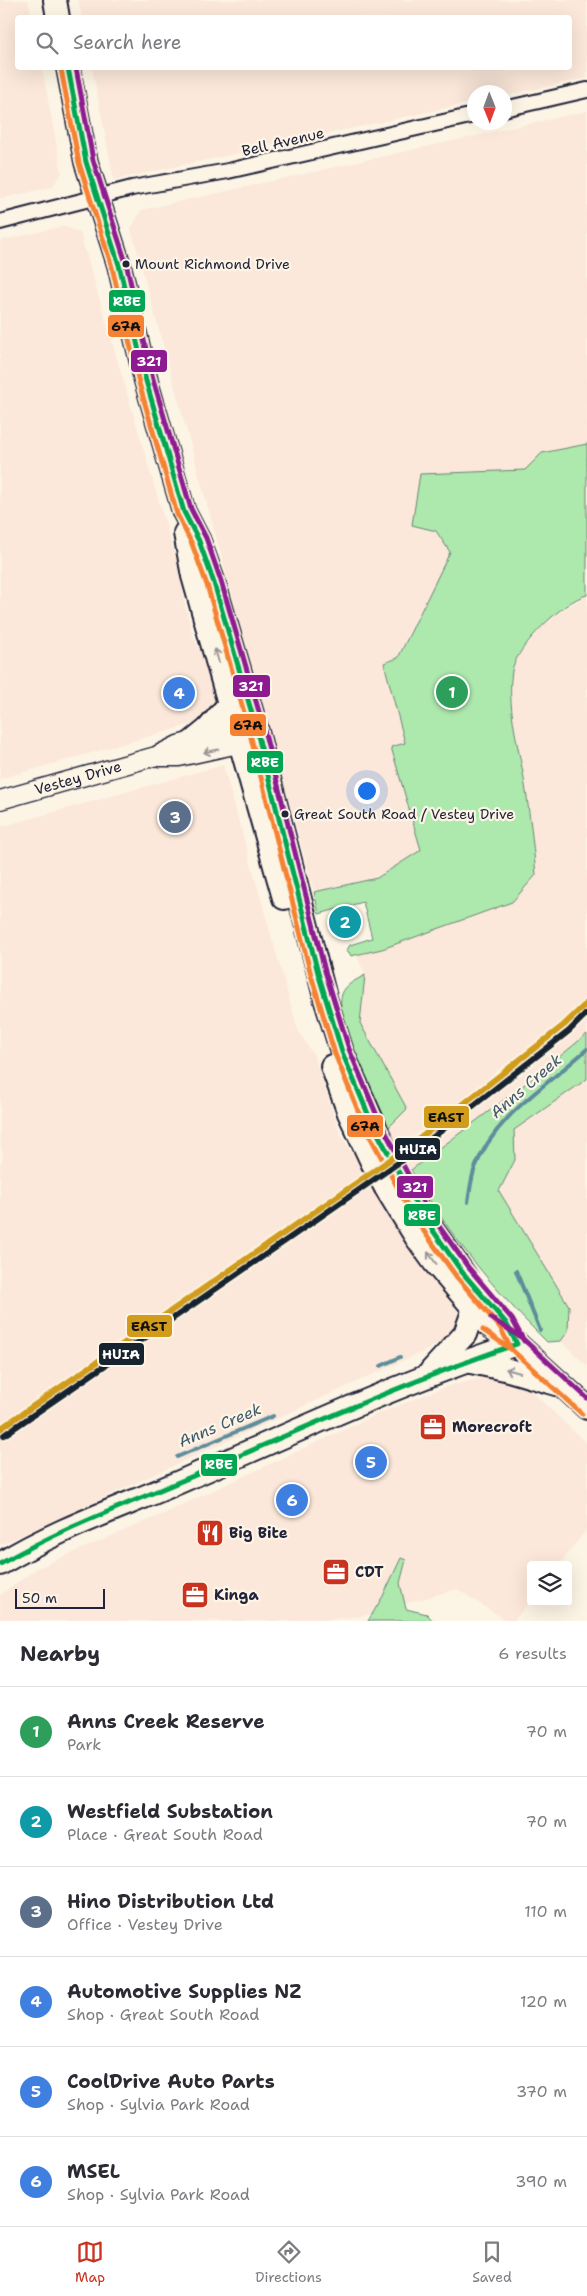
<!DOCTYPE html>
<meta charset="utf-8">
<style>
:root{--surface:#fff;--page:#f2f2f3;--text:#2b2b33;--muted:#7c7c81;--line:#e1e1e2;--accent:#c8321e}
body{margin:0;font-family:"Shantell Sans",sans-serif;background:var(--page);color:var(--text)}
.controls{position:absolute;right:15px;bottom:15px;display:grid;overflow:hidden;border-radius:5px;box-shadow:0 5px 20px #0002}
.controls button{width:45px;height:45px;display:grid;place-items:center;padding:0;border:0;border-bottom:1px solid var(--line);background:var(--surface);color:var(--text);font:25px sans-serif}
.compass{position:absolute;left:467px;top:85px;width:45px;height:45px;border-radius:50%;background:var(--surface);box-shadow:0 5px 20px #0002;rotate:179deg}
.scale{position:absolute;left:15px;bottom:12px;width:90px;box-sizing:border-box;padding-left:5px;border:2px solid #22223b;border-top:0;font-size:14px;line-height:18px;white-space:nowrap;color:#22223b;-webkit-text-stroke:4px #fcf5e5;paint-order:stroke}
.you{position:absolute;left:366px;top:790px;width:18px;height:18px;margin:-12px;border:4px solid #fff;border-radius:50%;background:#1a73e8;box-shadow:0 0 0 8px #1a73e833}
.badge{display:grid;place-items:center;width:32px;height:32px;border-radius:50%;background:var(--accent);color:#fff;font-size:16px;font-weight:700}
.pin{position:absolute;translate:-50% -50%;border:2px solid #fff;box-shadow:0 1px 5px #0006}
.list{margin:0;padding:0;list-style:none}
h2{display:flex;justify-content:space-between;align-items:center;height:65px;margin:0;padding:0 20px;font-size:21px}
h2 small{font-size:16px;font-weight:400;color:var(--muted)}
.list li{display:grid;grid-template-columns:32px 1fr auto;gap:15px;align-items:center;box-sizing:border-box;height:90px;padding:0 20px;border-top:1px solid var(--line)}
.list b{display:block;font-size:19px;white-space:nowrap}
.list p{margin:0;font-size:16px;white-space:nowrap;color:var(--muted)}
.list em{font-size:16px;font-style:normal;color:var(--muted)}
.icon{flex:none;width:28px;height:28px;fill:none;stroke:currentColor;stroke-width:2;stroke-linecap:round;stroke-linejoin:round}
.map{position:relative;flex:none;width:587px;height:1621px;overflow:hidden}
.search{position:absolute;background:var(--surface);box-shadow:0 5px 20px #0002;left:15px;right:15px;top:15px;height:55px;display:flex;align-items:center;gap:12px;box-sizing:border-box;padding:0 18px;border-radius:5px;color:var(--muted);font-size:19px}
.sheet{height:605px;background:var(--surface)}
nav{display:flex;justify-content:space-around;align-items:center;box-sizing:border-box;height:70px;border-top:1px solid var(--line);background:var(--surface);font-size:14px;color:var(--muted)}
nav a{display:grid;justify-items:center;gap:2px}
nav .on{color:var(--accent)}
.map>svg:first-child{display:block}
.built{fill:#fbe8da}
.green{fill:#ade8ad;stroke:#688574}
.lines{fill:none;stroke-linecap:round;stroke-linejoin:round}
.stream{stroke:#5d8d9c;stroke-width:4}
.minor-casing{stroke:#22223b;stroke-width:18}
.tertiary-casing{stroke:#22223b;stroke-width:21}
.primary-casing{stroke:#22223b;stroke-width:26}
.minor{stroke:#fcf5e5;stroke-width:14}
.tertiary{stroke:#fcf5e5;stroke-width:18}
.primary{stroke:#fcf5e5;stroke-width:22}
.rail{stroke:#22223b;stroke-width:4}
.primary-bridge-casing{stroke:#22223b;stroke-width:26;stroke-linecap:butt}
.primary-bridge{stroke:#fcf5e5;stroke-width:22}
.bus-1-casing{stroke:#fcf5e5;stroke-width:9}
.bus-2-casing{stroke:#fcf5e5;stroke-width:9}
.bus-3-casing{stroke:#fcf5e5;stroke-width:9}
.bus-1{stroke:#00a651;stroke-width:5}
.bus-2{stroke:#f58232;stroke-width:5}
.bus-3{stroke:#8d1a90;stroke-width:5}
.rail-1-casing{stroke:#fcf5e5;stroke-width:10}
.rail-2-casing{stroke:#fcf5e5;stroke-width:10}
.rail-1{stroke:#d19b1b;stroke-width:6}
.rail-2{stroke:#17232f;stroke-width:6}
.oneway{stroke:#9a9698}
.bus-dot{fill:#22223b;stroke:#fcf5e5;stroke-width:2}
.labels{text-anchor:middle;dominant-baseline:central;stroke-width:4.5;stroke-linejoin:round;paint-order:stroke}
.bus-label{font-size:14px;fill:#22223b;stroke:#fcf5e5;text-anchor:start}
.street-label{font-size:15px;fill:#22223b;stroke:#fcf5e5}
.poi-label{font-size:15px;font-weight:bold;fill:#22223b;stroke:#fcf5e5;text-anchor:start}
.water-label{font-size:16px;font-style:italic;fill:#3f586b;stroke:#fcf5e5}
.line-badge{stroke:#fcf5e5;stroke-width:2}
.badge-label{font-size:14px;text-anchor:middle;font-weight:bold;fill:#fff}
.pale-badge-label{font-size:14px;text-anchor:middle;font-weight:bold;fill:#111}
</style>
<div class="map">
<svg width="587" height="1621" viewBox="0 0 587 1621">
<rect width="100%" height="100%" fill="#fcf5e5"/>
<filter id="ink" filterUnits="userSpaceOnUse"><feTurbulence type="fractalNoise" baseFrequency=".02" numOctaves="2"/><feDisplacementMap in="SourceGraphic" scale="10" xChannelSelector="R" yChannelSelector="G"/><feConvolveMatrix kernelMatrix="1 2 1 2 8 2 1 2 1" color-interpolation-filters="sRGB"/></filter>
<g filter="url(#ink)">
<!-- built -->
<g class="built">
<polygon points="0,0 28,0 32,17 18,18 18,68 42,68 62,173 52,187 0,199"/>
<polygon points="78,0 587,0 587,78 505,96 504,92 474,92 474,102 114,180 92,68 570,68 570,18 82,18"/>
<polygon points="587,111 587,444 542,453 525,470 420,475 436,531 451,552 398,658 384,663 405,743 391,747 421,850 377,878 314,892 131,229 141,210"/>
<polygon points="64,226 80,233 180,573 184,601 193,636 206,663 216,692 213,709 203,721 0,779 0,241"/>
<polygon points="587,595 587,1034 541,1072 411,1170 388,1128 407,1109 360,1023 365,975 357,956 411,938 536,875 530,815 512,712 512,672 514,662 546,620"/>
<polygon points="223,765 298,1030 314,1056 340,1133 414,1255 458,1308 460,1321 452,1333 429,1349 0,1545 0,1164 3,1158 0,1139 0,827"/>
<polygon points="587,1079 587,1366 561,1341 568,1331 569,1306 499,1191 515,1160 513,1130"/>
<polygon points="491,1376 527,1387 587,1444 587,1529 559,1565 531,1565 531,1600 514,1621 507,1621 457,1589 363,1616 310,1621 0,1621 0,1595 37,1568 165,1513 382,1412 448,1386"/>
</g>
<!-- green -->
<g class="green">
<path d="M587,444V595C564,600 515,648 512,671C507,704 517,741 523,773C529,807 533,841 536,875L512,902L382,949L351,956L349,952H346L350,945L372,938L363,902L319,914L314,892L377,878L421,850L391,747L405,743L384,663L398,658L450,552L436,531L412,525L420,474L525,470L542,453Z"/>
<path d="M365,975L360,1023L407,1109L388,1128C375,1103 337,1023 341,998C343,985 355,981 365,975Z"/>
<path d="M587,1034V1079L514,1130L515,1160L499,1191L569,1306L568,1331L561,1341L547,1342C493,1289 450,1236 411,1170L541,1072Z"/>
<polygon points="401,1558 406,1560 400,1583 406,1609 427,1614 433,1621 368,1621 383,1596"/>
</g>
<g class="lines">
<!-- stream -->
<g class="stream">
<path d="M468,1202C470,1191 471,1178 475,1168C495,1115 547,1086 587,1049"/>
<polyline points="516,1271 540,1330"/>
<polyline points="381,1366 400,1357"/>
<polyline points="177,1457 273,1416"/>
</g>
<!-- minor casing -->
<g class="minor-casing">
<g id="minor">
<polyline points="504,109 587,90"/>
<polyline points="0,222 132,188 228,171 474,115"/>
</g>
</g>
<!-- tertiary casing -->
<g class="tertiary-casing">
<g id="tertiary">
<polyline points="159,757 179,757 252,741"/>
<path id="s1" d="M0,800L156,756L178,745L248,726"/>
</g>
</g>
<!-- primary casing -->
<g class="primary-casing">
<g id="primary">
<polyline points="55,0 58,18"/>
<polyline points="68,68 86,162 119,265 146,381 184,512 199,541 214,583 255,724 326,1001 342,1052 386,1152"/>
<polyline points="185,533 193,576 284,898"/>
<polyline points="192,742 208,729 230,703"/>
<polyline points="332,1066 349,1113 372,1162"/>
<polyline points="400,1178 420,1212 468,1280"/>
<polyline points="386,1188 416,1237 434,1262 487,1324 517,1344 587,1408"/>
<polyline points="466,1361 505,1369 556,1384"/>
<polyline points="431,1371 465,1334 474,1309"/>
<path d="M0,1564C60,1527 129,1505 193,1476C300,1430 406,1380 517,1344"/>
</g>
</g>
<!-- minor -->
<use href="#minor" class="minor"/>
<!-- tertiary -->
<use href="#tertiary" class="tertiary"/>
<!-- primary -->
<use href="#primary" class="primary"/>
<!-- rail -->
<polyline class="rail" points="0,1437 436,1136 587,1014"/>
<!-- primary-bridge casing -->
<g class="primary-bridge-casing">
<g id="primary-bridge">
<polyline points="386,1152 400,1178"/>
<polyline points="372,1162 386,1188"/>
</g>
</g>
<!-- primary-bridge -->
<use href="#primary-bridge" class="primary-bridge"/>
<!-- bus-1 casing -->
<g class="bus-1-casing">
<path id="bus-1" d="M0,1564C64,1527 133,1502 200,1473C305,1427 409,1381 517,1344L506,1323L462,1272L420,1212L371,1121L342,1052L318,973L255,724L214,583L199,541L184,512L146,381L119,265L86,162L68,68"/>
</g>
<!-- bus-2 casing -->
<g class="bus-2-casing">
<g id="bus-2">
<polyline points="61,69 79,163 112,267 139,383 177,514 192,544 207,585 248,726 311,975 335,1054 364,1125 413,1216 456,1276 500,1327 510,1347"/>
<polyline points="483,1330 512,1350 582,1414"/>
</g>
</g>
<!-- bus-3 casing -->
<g class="bus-3-casing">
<g id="bus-3">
<polyline points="76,68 93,160 126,263 153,379 191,509 206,538 221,581 262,722 325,971 349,1049 378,1118 426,1208 468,1267 512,1319 524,1341"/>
<polyline points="491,1318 522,1338 587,1398"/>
</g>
</g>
<!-- bus-1 -->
<use href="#bus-1" class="bus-1"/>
<!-- bus-2 -->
<use href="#bus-2" class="bus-2"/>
<!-- bus-3 -->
<use href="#bus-3" class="bus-3"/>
<!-- rail-1 casing -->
<g class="rail-1-casing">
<polyline id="rail-1" points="0,1429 410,1146 564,1025 587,1003"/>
</g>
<!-- rail-2 casing -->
<g class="rail-2-casing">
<polyline id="rail-2" points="4,1435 414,1152 569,1031 587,1013"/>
</g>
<!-- rail-1 -->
<use href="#rail-1" class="rail-1"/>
<!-- rail-2 -->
<use href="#rail-2" class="rail-2"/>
</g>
<!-- one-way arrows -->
<defs><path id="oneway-shaft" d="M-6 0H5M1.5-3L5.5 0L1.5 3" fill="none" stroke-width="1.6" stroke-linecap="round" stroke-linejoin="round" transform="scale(1.25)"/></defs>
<g class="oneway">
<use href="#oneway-shaft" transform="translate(217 656) rotate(-105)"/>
<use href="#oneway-shaft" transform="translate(211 751) rotate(168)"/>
<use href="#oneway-shaft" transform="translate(432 1258) rotate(-127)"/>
<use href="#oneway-shaft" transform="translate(513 1371) rotate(-164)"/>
</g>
</g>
<!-- icons -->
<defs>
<g id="office-square" transform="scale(1.4375)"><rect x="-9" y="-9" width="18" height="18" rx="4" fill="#c8321e" stroke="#fcf5e5"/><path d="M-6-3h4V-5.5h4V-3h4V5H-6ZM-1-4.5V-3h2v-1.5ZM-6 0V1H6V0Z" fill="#fff"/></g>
<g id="restaurant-square" transform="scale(1.4375)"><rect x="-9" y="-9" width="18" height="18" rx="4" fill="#c8321e" stroke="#fcf5e5"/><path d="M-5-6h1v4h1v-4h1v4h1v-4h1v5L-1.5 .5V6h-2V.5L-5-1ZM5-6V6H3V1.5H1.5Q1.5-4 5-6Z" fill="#fff"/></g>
</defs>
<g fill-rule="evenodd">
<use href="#office-square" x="433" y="1427"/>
<use href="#restaurant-square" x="210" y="1533"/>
<use href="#office-square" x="336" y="1572"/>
<use href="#office-square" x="195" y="1595"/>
</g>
<!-- markers -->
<g class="bus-dot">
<circle cx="126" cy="264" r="4.5"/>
<circle cx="285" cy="814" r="4.5"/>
</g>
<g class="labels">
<!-- bus labels -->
<g class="bus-label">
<text x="135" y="264">Mount Richmond Drive</text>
<text x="294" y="814">Great South Road / Vestey Drive</text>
</g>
<!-- street labels -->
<g class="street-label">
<text transform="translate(283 142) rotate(-13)">Bell Avenue</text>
<text stroke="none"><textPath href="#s1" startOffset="81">Vestey Drive</textPath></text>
</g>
<!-- poi labels -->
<g class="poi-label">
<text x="452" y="1427">Morecroft</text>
<text x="229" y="1533">Big Bite</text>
<text x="355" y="1572">CDT</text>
<text x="214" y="1595">Kinga</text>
</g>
<!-- water labels -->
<g class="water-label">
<text transform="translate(526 1086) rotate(-41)">Anns Creek</text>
<text transform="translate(220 1425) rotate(-23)">Anns Creek</text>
</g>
</g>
<g class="line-badge">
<rect x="108" y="289" width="38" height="24" rx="5" fill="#00a651"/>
<rect x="107" y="314" width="38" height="24" rx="5" fill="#f58232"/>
<rect x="130" y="349" width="38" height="24" rx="5" fill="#8d1a90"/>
<rect x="232" y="674" width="39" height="24" rx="5" fill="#8d1a90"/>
<rect x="229" y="713" width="38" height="24" rx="5" fill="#f58232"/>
<rect x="246" y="750" width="38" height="24" rx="5" fill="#00a651"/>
<rect x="423" y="1105" width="47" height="24" rx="5" fill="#d19b1b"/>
<rect x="346" y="1114" width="38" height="24" rx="5" fill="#f58232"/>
<rect x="394" y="1137" width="47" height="24" rx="5" fill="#17232f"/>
<rect x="396" y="1175" width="38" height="24" rx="5" fill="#8d1a90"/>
<rect x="403" y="1203" width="38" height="24" rx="5" fill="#00a651"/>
<rect x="126" y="1314" width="47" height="24" rx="5" fill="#d19b1b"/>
<rect x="98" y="1342" width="47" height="24" rx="5" fill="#17232f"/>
<rect x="200" y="1453" width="38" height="24" rx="5" fill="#00a651"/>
</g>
<g class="badge-label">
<text x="127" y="306">RBE</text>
<text x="149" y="366">321</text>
<text x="251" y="691">321</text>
<text x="265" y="767">RBE</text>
<text x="418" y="1154">HUIA</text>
<text x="415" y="1192">321</text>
<text x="422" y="1220">RBE</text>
<text x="121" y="1359">HUIA</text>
<text x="219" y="1469">RBE</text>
</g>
<g class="pale-badge-label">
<text x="126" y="331">67A</text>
<text x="248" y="730">67A</text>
<text x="446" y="1122">EAST</text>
<text x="365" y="1131">67A</text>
<text x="149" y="1331">EAST</text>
</g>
</svg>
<div class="controls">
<button><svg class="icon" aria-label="layers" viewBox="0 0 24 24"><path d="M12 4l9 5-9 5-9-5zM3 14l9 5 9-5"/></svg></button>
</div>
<svg class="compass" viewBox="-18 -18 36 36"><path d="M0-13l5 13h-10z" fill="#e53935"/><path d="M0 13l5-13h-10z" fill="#7c7c81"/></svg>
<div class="scale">50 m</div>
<div class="you"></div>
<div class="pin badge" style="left:452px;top:692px;background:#2e9e5b">1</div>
<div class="pin badge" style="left:345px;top:922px;background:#0f9aa8">2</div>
<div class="pin badge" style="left:175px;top:817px;background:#5c6f8a">3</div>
<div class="pin badge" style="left:179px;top:693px;background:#3f7fe0">4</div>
<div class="pin badge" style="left:371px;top:1462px;background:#3f7fe0">5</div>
<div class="pin badge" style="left:292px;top:1500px;background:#3f7fe0">6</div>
<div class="search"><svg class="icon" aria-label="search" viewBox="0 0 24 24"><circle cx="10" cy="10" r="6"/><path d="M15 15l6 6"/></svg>Search here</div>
</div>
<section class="sheet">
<h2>Nearby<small>6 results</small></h2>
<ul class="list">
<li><span class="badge" style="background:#2e9e5b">1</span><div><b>Anns Creek Reserve</b><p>Park</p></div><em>70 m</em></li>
<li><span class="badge" style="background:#0f9aa8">2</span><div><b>Westfield Substation</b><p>Place · Great South Road</p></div><em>70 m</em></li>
<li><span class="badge" style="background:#5c6f8a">3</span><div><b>Hino Distribution Ltd</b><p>Office · Vestey Drive</p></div><em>110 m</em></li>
<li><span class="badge" style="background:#3f7fe0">4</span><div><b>Automotive Supplies NZ</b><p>Shop · Great South Road</p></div><em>120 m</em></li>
<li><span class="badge" style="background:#3f7fe0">5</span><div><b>CoolDrive Auto Parts</b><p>Shop · Sylvia Park Road</p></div><em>370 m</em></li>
<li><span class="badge" style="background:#3f7fe0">6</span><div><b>MSEL</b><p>Shop · Sylvia Park Road</p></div><em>390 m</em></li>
</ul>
</section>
<nav>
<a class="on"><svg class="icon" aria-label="map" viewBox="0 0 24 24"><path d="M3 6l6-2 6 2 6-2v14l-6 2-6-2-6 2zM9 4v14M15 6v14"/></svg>Map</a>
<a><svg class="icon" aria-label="directions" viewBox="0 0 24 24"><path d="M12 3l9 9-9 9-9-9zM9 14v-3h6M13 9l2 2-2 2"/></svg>Directions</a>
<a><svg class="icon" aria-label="saved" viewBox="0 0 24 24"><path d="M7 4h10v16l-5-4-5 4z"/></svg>Saved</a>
</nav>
